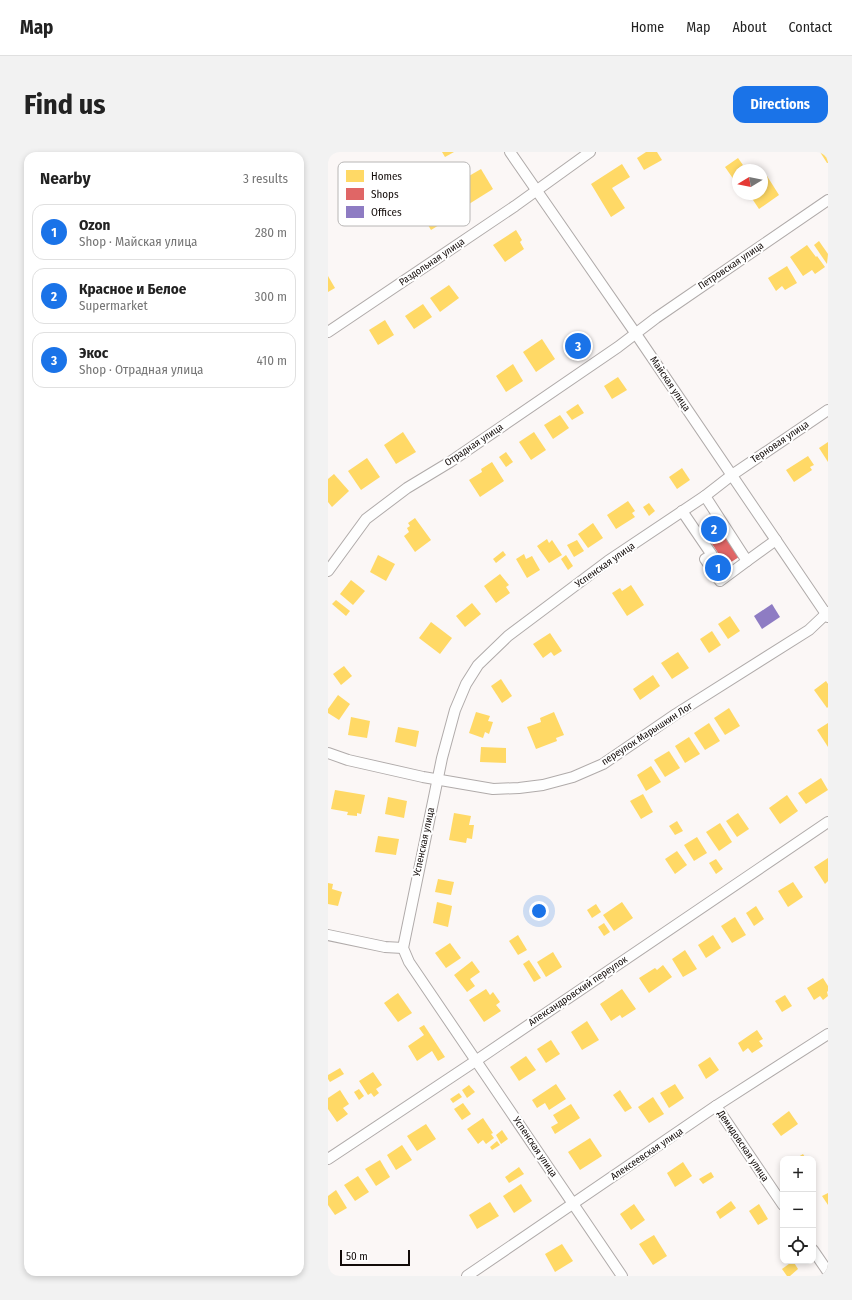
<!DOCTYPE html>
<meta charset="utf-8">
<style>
:root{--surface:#fff;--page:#f2f2f2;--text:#222;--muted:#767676;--line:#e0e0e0;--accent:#1a73e8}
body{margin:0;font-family:"Fira Sans Condensed",sans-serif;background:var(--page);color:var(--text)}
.controls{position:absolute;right:12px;bottom:12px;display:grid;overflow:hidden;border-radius:8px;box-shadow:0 2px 6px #0003}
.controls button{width:36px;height:36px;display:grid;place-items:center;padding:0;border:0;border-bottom:1px solid var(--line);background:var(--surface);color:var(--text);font:20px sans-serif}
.compass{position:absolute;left:404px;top:12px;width:36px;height:36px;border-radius:50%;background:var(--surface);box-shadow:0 2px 6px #0003;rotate:260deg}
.scale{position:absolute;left:12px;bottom:10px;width:70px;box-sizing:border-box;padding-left:4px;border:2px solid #120b09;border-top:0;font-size:11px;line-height:14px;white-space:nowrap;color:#120b09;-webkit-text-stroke:3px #fff;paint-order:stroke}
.you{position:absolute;left:211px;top:759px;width:14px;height:14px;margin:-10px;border:3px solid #fff;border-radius:50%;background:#1a73e8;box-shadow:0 0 0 6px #1a73e833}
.badge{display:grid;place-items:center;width:26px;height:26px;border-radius:50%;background:var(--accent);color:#fff;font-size:13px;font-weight:700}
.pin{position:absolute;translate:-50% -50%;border:2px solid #fff;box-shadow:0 1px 4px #0006}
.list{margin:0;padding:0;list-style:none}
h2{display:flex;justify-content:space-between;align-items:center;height:52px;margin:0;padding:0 16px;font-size:17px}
h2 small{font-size:13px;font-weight:400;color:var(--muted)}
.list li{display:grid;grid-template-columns:26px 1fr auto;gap:12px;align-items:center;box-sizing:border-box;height:56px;margin:0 8px 8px;padding:0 8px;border:1px solid var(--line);border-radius:12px}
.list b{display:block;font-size:15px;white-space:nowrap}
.list p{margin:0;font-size:13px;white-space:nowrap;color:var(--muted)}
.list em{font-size:13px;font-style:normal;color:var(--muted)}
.icon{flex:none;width:22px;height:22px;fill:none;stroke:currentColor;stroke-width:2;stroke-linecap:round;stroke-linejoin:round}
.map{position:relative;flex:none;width:500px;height:1124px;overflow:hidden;border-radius:12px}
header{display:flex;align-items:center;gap:24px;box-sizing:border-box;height:56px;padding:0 20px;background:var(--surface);border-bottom:1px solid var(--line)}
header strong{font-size:19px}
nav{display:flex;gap:22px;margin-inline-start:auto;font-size:14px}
.intro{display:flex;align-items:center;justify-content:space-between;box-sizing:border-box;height:96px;padding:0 24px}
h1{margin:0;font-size:28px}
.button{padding:10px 18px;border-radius:12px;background:var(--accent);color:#fff;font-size:14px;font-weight:700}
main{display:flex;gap:24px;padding:0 24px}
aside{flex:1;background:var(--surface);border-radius:12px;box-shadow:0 2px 6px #0003}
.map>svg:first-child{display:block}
.homes{fill:#ffd966}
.shops{fill:#e06666}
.offices{fill:#8e7cc3}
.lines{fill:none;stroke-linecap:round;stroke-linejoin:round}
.minor-casing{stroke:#b0abaa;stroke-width:12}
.minor{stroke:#fefefe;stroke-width:10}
.labels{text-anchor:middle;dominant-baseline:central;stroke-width:4;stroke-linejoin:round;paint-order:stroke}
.street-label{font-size:10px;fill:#120b09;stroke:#fff}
.key{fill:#fff;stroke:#b8b6b5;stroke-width:1}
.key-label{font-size:11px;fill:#120b09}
</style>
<header>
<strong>Map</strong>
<nav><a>Home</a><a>Map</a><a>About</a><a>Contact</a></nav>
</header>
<div class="intro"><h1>Find us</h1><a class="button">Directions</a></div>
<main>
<aside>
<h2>Nearby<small>3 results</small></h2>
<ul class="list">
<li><span class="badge">1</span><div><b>Ozon</b><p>Shop · Майская улица</p></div><em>280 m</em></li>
<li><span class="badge">2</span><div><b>Красное и Белое</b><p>Supermarket</p></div><em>300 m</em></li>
<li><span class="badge">3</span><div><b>Экос</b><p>Shop · Отрадная улица</p></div><em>410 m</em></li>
</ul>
</aside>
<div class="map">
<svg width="500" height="1124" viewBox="0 0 500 1124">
<rect width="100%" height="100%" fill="#fbf7f6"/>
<!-- homes -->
<g class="homes">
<polygon points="114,0 126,0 117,5"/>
<polygon points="318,0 329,0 334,8 316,18 309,6"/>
<polygon points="492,0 500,0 500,11 499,11"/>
<polygon points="410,6 415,13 408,18 410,20 410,26 406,28 397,15"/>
<polygon points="294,12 302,25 284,36 297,56 283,65 263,32"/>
<polygon points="153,17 165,37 141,52 129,31"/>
<polygon points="439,24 451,43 431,57 421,42 434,42 434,27"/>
<polygon points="114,51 124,65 103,78 94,63"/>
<polygon points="188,78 194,88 192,90 196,97 177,110 165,93"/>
<polygon points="491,89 500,102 499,112 486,93"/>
<polygon points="479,93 488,105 489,104 497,115 487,122 484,118 475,124 462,105"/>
<polygon points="459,114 469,131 457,138 454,134 448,139 440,126"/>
<polygon points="0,124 7,136 0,140"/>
<polygon points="121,133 131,146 112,160 102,146"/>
<polygon points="95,152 104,165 86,177 77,164"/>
<polygon points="57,168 66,183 50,193 41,178"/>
<polygon points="214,187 227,207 208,220 195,200"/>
<polygon points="185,212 195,229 178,240 168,224"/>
<polygon points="290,225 299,238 284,247 276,234"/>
<polygon points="250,252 256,261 244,268 238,260"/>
<polygon points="232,263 241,276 225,287 216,273"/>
<polygon points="75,280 88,300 68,312 56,293"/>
<polygon points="206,280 218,298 203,308 191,290"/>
<polygon points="500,290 500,310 491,296"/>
<polygon points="178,300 185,310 178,315 171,305"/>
<polygon points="480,304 486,313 482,315 484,318 466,330 458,318"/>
<polygon points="39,306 52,325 33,338 20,319"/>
<polygon points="164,310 176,329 152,345 141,328 154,320 153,317"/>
<polygon points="354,316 362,328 349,337 341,325"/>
<polygon points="6,322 21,339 4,355 0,350 0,327"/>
<polygon points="300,349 307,359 304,361 307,365 288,377 279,363"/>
<polygon points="321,351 327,359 321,364 315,355"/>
<polygon points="87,366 103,388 87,400 76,384 81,380 79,376 82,374 80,371"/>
<polygon points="265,371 275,386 260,396 250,382"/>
<polygon points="219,387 221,391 224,388 234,403 221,411 209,394"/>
<polygon points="249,388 256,399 246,405 239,393"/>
<polygon points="175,399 178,403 168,411 165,407"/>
<polygon points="196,402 198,407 204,404 212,418 199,426 188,407"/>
<polygon points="50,403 67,412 58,429 42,420"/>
<polygon points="238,403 245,414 240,418 233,407"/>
<polygon points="172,422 181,433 178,435 182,441 168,451 156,434"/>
<polygon points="23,428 37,439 25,453 12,442"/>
<polygon points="303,433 316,453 299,464 284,441 292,436 294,439"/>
<polygon points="8,448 22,459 18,464 4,452"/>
<polygon points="144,451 153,462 137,475 128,464"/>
<polygon points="402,464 412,479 400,487 390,472"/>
<polygon points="103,470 124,486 112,502 91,486"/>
<polygon points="384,479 393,493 381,501 372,487"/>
<polygon points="222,481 234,499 226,504 223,500 215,506 205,492"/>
<polygon points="350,500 361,516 344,527 333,511"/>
<polygon points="16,514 24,524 13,533 5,522"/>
<polygon points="325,523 332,534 312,548 305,537"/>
<polygon points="173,527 184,544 174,551 163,534"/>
<polygon points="498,529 500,532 500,555 499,556 486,538"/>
<polygon points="10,543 22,552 11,568 0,561 0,557"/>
<polygon points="401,556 412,574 397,583 386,566"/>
<polygon points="148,560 162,564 160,569 165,570 161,582 157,580 155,586 141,581"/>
<polygon points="226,560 236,583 228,586 229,589 208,597 199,575 213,570 212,566"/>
<polygon points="23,565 42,569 39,586 20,583"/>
<polygon points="381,571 392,589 377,598 366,581"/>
<polygon points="500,571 500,595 489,578"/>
<polygon points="70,575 91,579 88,595 67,590"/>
<polygon points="361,585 372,602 357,611 347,594"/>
<polygon points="153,595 178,596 178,611 152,610"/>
<polygon points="341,599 352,616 337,625 326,608"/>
<polygon points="323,614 333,630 318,639 309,623"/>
<polygon points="493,626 500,638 478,652 470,641"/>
<polygon points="7,638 37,643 33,662 29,661 29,664 19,663 20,660 3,657"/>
<polygon points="315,642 325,660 313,667 302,649"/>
<polygon points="459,643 470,659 452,672 441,656"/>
<polygon points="60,645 79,649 76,666 57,662"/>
<polygon points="126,661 143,664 141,673 146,673 144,687 139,686 138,691 121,688"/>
<polygon points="410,661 421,677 409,685 398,669"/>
<polygon points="349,669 355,679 347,683 341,674"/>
<polygon points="392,671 404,690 391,699 378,680"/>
<polygon points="50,684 71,687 68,703 47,700"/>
<polygon points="369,685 379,701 366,709 356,693"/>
<polygon points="349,699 359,713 347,722 337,707"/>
<polygon points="500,706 500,729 497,732 486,715"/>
<polygon points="388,707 395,717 388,722 381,711"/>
<polygon points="110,727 126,730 123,743 107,740"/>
<polygon points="465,730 475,745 460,755 450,739"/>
<polygon points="0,731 5,732 4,737 14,740 10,754 0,752"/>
<polygon points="109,750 124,754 120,775 105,771"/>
<polygon points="294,750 305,766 286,779 275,763"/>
<polygon points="268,752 273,760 264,766 259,758"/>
<polygon points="428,754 436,767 426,774 418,761"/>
<polygon points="407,765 418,783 404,791 393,774"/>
<polygon points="276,771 282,780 276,784 270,775"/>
<polygon points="190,783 199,798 190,803 181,789"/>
<polygon points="385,783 393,796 378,806 370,793"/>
<polygon points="122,791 133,806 118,816 107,801"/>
<polygon points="357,798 369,817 355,825 344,807"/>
<polygon points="225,800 234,815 218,825 209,810"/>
<polygon points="201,808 213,826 206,830 195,812"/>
<polygon points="144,809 152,820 142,827 147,834 139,840 126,823"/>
<polygon points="335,813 344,825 321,841 311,826 327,816 329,818"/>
<polygon points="495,826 500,834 500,839 499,840 500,844 495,848 492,844 486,848 479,836"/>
<polygon points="158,837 162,843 165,840 172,850 168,853 173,859 156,870 141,848"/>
<polygon points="294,837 308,857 294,866 292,863 283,869 272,852"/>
<polygon points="70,841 84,861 70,870 56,851"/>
<polygon points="457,843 464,854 454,860 447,849"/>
<polygon points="259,869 271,888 254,898 243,880"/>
<polygon points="96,873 117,905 110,909 104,899 89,909 80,894 96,883 91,876"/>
<polygon points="429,878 435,887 431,889 435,894 424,901 420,896 415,900 410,891"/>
<polygon points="223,888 232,902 218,911 209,897"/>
<polygon points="198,904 208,918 191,929 182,915"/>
<polygon points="382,905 391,918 378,927 370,913"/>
<polygon points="12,916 16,922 2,930 0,927 0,923"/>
<polygon points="45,920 54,933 48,937 51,941 46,945 43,941 40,943 31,929"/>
<polygon points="228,932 238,947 221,958 217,951 209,956 204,948"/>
<polygon points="347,932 356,946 341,956 332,941"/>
<polygon points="141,933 147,940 139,946 134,938"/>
<polygon points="31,937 36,944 31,948 26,940"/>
<polygon points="12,938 21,952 15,956 20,962 9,970 0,957 0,946"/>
<polygon points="292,938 304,956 297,960 285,943"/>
<polygon points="131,941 134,945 125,951 122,947"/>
<polygon points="325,945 336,962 321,971 310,955"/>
<polygon points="135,951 143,962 134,968 126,957"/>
<polygon points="243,952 252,966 227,982 223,975 230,971 225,963"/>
<polygon points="461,959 470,972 453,984 444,972"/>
<polygon points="155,966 165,981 163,982 166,986 158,992 155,988 150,992 139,977"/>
<polygon points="98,972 108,987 89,999 79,984"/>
<polygon points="174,978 180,987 173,992 168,983"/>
<polygon points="262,986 274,1004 252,1018 240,1000"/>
<polygon points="169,989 172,993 164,998 162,995"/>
<polygon points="74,993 84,1008 68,1018 59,1003"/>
<polygon points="475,1002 478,1007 467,1007"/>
<polygon points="52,1008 62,1025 48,1034 37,1017"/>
<polygon points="355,1010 364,1024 347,1035 339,1021"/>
<polygon points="191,1015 196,1022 181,1031 177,1025"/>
<polygon points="383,1020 386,1025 375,1032 371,1027"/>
<polygon points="30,1024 41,1040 27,1049 16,1033"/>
<polygon points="193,1032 204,1049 186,1061 175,1044"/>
<polygon points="8,1038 19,1056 7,1063 0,1053 0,1044"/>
<polygon points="500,1041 500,1053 494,1044"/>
<polygon points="403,1049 408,1056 392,1067 388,1060"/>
<polygon points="162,1050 171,1064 149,1077 141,1063"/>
<polygon points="306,1052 317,1068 303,1078 292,1062"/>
<polygon points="431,1052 440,1067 430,1073 421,1059"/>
<polygon points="326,1083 339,1104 325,1113 311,1092"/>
<polygon points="234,1092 245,1109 227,1120 217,1102"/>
<polygon points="465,1109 470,1117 462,1124 459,1124 454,1117"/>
</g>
<!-- shops -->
<g class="shops">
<polygon points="250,187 256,195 246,201 241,193"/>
<polygon points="387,370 411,405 389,419 383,410 392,404 375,378"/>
</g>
<!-- offices -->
<polygon class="offices" points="444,452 452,465 434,477 426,464"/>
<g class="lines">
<!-- minor casing -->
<g class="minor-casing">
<g id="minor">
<polyline points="182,0 308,182 500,465"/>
<polyline points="0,180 187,54 262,0"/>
<polyline points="377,344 419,409 448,388"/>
<polyline points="354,359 384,403 377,407 392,429 419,409"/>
<polyline points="0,419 38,367 79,336 122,310 290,195 328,166 500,48"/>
<polyline points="0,601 20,608 95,625 165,637 191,636 215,633 245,625 275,612 348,562 481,478 500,460"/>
<polyline points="0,783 57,795 75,796"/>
<polyline points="388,954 455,1053"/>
<polyline points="0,1007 149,908 500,670"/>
<polyline points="485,1098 500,1120"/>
<polyline points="139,1124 388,954 500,882"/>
<polyline points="294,1124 81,810 75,796 114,606 127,558 138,532 150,513 180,484 280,409 377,344 404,323 500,258"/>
</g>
</g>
<!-- minor -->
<use href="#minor" class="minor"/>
</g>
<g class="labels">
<!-- street labels -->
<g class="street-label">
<text transform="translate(104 110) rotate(-34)">Раздольная улица</text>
<text transform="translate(403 114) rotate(-34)">Петровская улица</text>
<text transform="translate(342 232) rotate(56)">Майская улица</text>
<text transform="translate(452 290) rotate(-34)">Терновая улица</text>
<text transform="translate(146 293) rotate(-34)">Отрадная улица</text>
<text transform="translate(277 413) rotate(-35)">Успенская улица</text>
<text transform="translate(319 582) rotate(-33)">переулок Марышкин Лог</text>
<text transform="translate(96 690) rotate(-78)">Успенская улица</text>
<text transform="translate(250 839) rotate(-34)">Александровский переулок</text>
<text transform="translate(415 994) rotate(56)">Демидовская улица</text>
<text transform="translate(207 995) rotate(56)">Успенская улица</text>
<text transform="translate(319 1002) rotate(-34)">Алексеевская улица</text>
</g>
</g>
<!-- legend -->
<rect x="10" y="10" width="132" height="64" rx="6" class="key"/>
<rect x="18" y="18" width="18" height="12" fill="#ffd966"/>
<rect x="18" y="36" width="18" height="12" fill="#e06666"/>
<rect x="18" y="54" width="18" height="12" fill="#8e7cc3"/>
<g class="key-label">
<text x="43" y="28">Homes</text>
<text x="43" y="46">Shops</text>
<text x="43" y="64">Offices</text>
</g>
</svg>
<div class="controls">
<button>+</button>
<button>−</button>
<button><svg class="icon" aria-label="locate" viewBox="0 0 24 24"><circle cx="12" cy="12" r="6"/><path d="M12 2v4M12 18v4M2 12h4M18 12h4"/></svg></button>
</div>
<svg class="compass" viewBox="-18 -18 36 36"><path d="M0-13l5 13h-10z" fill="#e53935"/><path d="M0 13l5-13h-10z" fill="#767676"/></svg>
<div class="scale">50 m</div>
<div class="you"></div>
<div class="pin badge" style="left:390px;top:416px">1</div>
<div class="pin badge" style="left:386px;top:377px">2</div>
<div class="pin badge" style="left:250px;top:194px">3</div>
</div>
</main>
